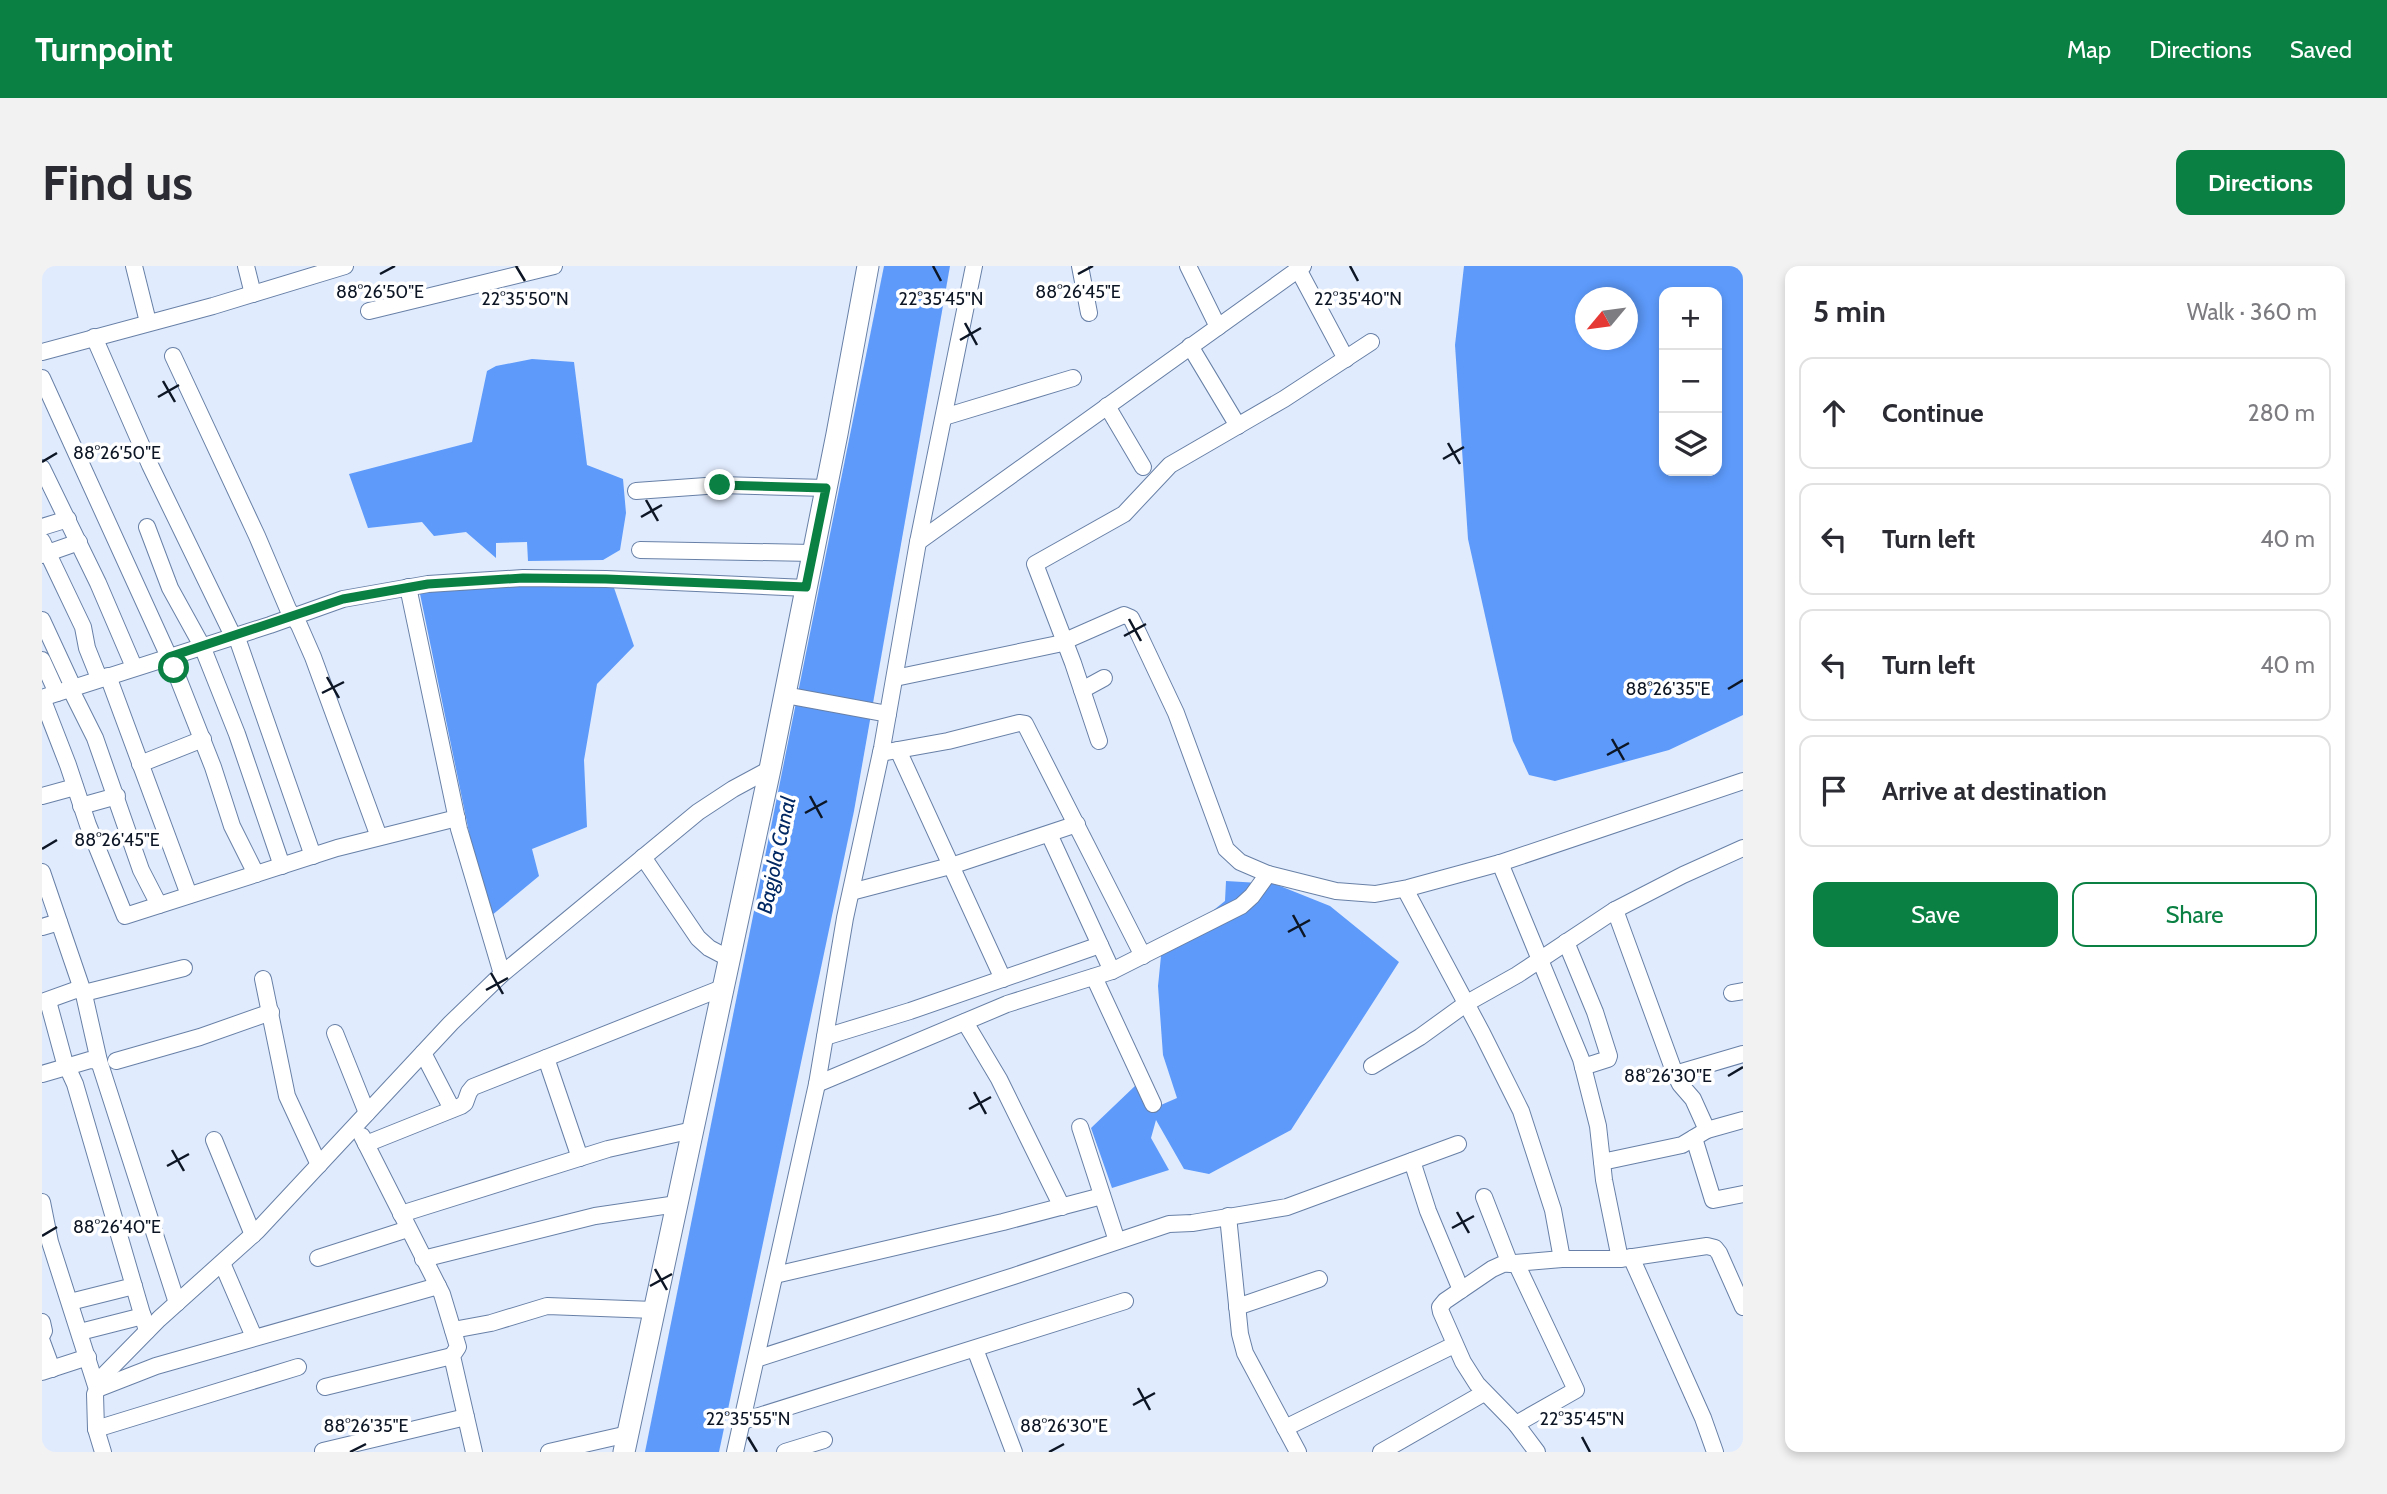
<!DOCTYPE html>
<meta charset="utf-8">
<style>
:root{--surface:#fff;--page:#f2f2f3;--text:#2b2b33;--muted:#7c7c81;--line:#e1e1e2;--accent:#0b8043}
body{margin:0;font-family:Cabin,sans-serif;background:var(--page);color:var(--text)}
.controls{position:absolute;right:21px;top:21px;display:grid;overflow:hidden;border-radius:14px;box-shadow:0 4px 10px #0003}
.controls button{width:63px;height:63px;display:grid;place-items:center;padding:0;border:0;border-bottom:2px solid var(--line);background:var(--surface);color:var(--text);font:35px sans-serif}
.compass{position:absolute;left:1533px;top:21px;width:63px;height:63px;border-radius:50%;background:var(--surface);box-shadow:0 4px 10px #0003;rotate:241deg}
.stop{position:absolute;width:21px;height:21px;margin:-16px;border:5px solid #0b8043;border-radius:50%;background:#fff}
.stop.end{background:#0b8043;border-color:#fff;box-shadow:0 2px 7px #0008}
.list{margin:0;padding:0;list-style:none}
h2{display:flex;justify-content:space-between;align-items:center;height:91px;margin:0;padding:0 28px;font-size:30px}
h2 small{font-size:23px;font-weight:400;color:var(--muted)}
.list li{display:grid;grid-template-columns:46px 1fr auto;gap:21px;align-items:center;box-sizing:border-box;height:112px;margin:0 14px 14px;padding:0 14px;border:2px solid var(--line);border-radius:14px}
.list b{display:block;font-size:26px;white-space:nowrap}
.list em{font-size:23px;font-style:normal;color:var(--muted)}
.actions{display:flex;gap:14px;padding:21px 28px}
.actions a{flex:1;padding:16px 0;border:2px solid var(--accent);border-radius:14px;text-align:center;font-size:24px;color:var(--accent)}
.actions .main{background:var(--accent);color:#fff}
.icon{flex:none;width:38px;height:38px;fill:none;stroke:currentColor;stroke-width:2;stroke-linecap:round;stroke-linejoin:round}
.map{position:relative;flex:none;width:1701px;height:1186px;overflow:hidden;border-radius:14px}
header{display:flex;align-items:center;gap:42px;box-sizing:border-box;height:98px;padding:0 35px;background:var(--accent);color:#fff}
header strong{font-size:33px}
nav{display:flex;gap:38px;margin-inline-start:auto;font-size:24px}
.intro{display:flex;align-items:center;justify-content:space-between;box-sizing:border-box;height:168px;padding:0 42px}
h1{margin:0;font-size:49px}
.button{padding:18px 32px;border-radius:14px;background:var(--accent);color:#fff;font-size:24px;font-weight:700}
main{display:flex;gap:42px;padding:0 42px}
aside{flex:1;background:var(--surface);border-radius:14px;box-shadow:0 4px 10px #0003}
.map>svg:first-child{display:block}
.water{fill:#5d9afa;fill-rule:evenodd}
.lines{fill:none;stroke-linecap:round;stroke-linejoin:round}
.minor-casing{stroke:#6880a7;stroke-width:18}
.tertiary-casing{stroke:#6880a7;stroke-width:23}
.minor{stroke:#fff;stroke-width:16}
.tertiary{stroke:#fff;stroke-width:21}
.route{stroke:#0b8043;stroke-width:9}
.ticks{fill:none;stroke:#0d1625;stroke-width:2.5}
.labels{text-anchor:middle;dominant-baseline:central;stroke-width:7;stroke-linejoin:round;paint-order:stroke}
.water-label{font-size:21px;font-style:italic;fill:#012862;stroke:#fff}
.ticks-label{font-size:18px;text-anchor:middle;fill:#0d1625;stroke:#fff;stroke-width:7;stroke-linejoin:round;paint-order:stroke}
</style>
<header>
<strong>Turnpoint</strong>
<nav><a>Map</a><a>Directions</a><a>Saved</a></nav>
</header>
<div class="intro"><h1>Find us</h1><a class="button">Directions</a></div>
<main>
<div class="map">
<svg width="1701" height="1186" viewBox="0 0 1701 1186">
<rect width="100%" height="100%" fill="#e0ebfd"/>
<!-- water -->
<g class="water">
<polygon points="842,0 908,0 812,545 677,1186 603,1186"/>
<path d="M1422,0H1701V449L1627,484L1513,515L1487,509L1471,475L1426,273L1413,79ZM1675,26V205H1622V26ZM1544,32H1586V74H1544Z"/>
<polygon points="490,93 532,96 545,199 581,213 584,247 578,284 561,294 486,295 485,276 454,277 454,292 424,266 392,270 380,256 326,262 307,208 430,176 445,105 454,100"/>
<polygon points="570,316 592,380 555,418 542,494 545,561 490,583 497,610 449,650 429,576 377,323"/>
<polygon points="1184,615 1233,618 1288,640 1357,696 1249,864 1167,908 1142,903 1114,854 1109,872 1127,904 1070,922 1049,862 1094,819 1112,842 1135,832 1121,789 1116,720 1120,680 1152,657 1162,668 1176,660 1168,647 1183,635"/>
</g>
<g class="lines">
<!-- minor casing -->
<g class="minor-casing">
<g id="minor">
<polyline points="92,0 106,56"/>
<polyline points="204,0 211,28"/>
<polyline points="1038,0 1047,47"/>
<polyline points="1146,0 1176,61"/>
<polyline points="1256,3 1304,93"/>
<polyline points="327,45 512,0"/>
<polyline points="52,71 108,199 191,370"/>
<polyline points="1148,80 1196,160"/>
<polyline points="0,86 171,40 303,0"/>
<polyline points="131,90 215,270 246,343 257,359 271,391 337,571"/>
<polyline points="0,112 132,402 171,501 190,560 214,608"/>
<polyline points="1065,140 1101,201"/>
<polyline points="902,151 1031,112"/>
<polyline points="0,202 56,317 92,401"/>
<polyline points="594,225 678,219 784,222"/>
<polyline points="0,261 26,253"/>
<polyline points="105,261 128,322 160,380 195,468 240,600"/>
<polyline points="0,275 41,361 45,382 57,412"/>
<polyline points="876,276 1261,0"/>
<polyline points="598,284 771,287"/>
<polyline points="0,289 37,276"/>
<polyline points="366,321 417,563 460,708"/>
<polyline points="0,354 31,421"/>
<polyline points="194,369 271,590"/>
<polyline points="0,394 15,427"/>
<polyline points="66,410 147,629"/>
<polyline points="853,412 1016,378 1082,349 1089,352 1093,360 1134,447 1184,583 1198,596 1226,608 1294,625 1333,628 1366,622 1458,597 1701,515"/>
<polyline points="28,422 53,472 99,604 117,639"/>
<polyline points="1040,424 1062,412"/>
<polyline points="743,429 846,448"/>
<polyline points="0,432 228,359 301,333 386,318 481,312 564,313 764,322"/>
<polyline points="0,432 26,499 46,559 83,650 295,582 415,552"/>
<polyline points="1057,475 1031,397 993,298 1082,248 1128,199 1242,133 1329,76"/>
<polyline points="856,484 961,713"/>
<polyline points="839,487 906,475 977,457 983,458 1101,690"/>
<polyline points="98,498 161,473"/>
<polyline points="0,530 33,521"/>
<polyline points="39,540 75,530"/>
<polyline points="1007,568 1070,705"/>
<polyline points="601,591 656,672 667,682 686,692"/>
<polyline points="1458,597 1539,793 1556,860 1562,914 1578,993"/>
<polyline points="0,606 40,723"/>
<polyline points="1363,623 1440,767 1479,845 1511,944 1520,993"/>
<polyline points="809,626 912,599 1035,558"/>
<polyline points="1573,644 1633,808 1638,818 1651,833 1665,864"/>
<polyline points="0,661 17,656"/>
<polyline points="1524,676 1553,746 1567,790 1566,793 1541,801"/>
<polyline points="1052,711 1111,838"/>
<polyline points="221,713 245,830 277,899"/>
<polyline points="42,727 142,702"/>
<polyline points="1690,727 1701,725"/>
<polyline points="6,735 22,794 33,818 105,1065"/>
<polyline points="0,736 39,722 41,724 57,795 135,1037"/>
<polyline points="923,756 957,813 1020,941"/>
<polyline points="293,767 325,847"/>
<polyline points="783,771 868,745 1058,679"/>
<polyline points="381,787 410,843"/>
<polyline points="504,792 538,892"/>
<polyline points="74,795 158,771 229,746"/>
<polyline points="1330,800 1378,771 1425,737 1475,709 1573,644 1641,609 1701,582"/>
<polyline points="0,808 48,794 57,795"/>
<polyline points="1633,808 1701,788"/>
<polyline points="775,818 965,738 1070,705 1199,640 1210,630 1226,608"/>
<polyline points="1038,861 1075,975"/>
<polyline points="320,870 400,1028 416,1081 410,1090 432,1186"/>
<polyline points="1652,872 1671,934 1701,928"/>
<polyline points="172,874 211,969"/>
<polyline points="324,878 419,840 423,837 427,826 431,821 680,722"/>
<polyline points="1370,895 1386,945 1419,1024"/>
<polyline points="1560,896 1640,879 1665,864 1701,854"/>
<polyline points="1442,931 1468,998"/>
<polyline points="0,936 8,976 55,1123 114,1100 396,1020"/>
<polyline points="359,948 566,883 651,864"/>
<polyline points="1186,950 1198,1068 1203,1087 1256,1186"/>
<polyline points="1589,991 1661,1152 1673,1186"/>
<polyline points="276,992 366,963"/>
<polyline points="381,993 553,950 635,938"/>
<polyline points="180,997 212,1071"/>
<polyline points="1474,997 1534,1124 1474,1158"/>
<polyline points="733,1009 961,956 1060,930"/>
<polyline points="28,1036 92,1020"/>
<polyline points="1195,1041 1277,1013"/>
<polyline points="0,1056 2,1065 0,1069"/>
<polyline points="411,1064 449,1057 505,1040 612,1044"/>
<polyline points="38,1066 101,1050"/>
<polyline points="0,1076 10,1103"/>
<polyline points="933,1083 972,1186"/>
<polyline points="714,1093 972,1010 1127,958 1150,957 1245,941 1416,878"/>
<polyline points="0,1106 46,1091"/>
<polyline points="283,1121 410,1090"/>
<polyline points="701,1155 1083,1035"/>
<polyline points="1243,1162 1412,1079"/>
<polyline points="54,1163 256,1101"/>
<polyline points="281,1185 424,1151"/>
<polyline points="61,1186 54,1163 53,1128 63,1108 117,1053 215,965 409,757 460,708 656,546 691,523 728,503"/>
<polyline points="507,1186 586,1168"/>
<polyline points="693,1186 775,818 803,652 840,482 876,276 932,0"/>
<polyline points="743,1186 782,1174"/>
<polyline points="1339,1186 1442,1127"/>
<polyline points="1495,1186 1474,1158 1435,1118 1421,1096 1399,1046 1398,1041 1403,1035 1450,1003 1461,998 1520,993 1578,993 1665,980 1673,982 1677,987 1701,1041"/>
</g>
</g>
<!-- tertiary casing -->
<g class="tertiary-casing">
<polyline id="tertiary" points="582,1186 728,503 795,168 826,0"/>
</g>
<!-- minor -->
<use href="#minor" class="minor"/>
<!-- tertiary -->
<use href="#tertiary" class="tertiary"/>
</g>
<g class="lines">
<!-- route -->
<polyline class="route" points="132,402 127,391 301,333 386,318 481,312 564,313 764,321 784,222 678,219"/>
</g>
<!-- ticks -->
<path class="ticks" d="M474,0L483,15M891,0L899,15M1308,0L1316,15M338,8L353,0M1036,8L1051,0M923,57L935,79M918,74L939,62M121,115L133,136M116,131L137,119M1406,177L1418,198M1401,193L1422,181M0,196L15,187M604,234L616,255M599,251L620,239M1087,353L1099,375M1082,370L1104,358M285,411L297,432M1686,423L1701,414M280,427L302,416M1570,473L1582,494M1565,489L1587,477M768,530L780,552M763,547L785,535M0,583L15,574M1251,649L1263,671M1246,666L1268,654M449,707L461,728M444,724L466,712M1686,810L1701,801M932,826L944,848M927,843L949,831M130,884L142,905M125,900L147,888M1415,946L1427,967M1410,962L1432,950M0,970L15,961M613,1003L625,1024M608,1020L630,1008M1096,1122L1108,1144M1091,1139L1113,1127M706,1171L715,1186M1540,1171L1548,1186M308,1186L324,1178M1007,1186L1022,1178"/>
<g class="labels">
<!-- water labels -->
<g class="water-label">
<text transform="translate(734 589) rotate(-78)">Bagjola Canal</text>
</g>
</g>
<g class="ticks-label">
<text x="338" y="32">88°26'50"E</text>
<text x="1036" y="32">88°26'45"E</text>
<text x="483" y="39">22°35'50"N</text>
<text x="899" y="39">22°35'45"N</text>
<text x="1316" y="39">22°35'40"N</text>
<text x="75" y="193">88°26'50"E</text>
<text x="1626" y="429">88°26'35"E</text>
<text x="75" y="580">88°26'45"E</text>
<text x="1626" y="816">88°26'30"E</text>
<text x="75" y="967">88°26'40"E</text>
<text x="706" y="1159">22°35'55"N</text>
<text x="1540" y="1159">22°35'45"N</text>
<text x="324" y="1166">88°26'35"E</text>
<text x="1022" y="1166">88°26'30"E</text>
</g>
</svg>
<div class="controls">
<button>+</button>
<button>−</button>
<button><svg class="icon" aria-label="layers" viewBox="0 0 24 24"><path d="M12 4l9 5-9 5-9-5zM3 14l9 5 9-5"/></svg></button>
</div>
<svg class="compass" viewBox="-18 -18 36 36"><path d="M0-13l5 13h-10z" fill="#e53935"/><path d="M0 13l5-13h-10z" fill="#7c7c81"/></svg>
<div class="stop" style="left:132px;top:402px"></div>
<div class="stop end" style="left:678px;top:219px"></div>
</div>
<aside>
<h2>5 min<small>Walk · 360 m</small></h2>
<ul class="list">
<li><svg class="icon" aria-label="ahead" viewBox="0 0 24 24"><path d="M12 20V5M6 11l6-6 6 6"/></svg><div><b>Continue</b></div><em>280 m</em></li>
<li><svg class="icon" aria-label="left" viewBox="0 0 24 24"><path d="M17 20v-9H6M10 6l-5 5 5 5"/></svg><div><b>Turn left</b></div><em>40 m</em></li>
<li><svg class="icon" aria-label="left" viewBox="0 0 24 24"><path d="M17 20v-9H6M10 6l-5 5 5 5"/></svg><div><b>Turn left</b></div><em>40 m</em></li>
<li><svg class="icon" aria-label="arrive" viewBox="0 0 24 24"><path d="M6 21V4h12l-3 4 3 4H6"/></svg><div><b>Arrive at destination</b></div></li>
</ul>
<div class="actions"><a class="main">Save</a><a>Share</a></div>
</aside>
</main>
